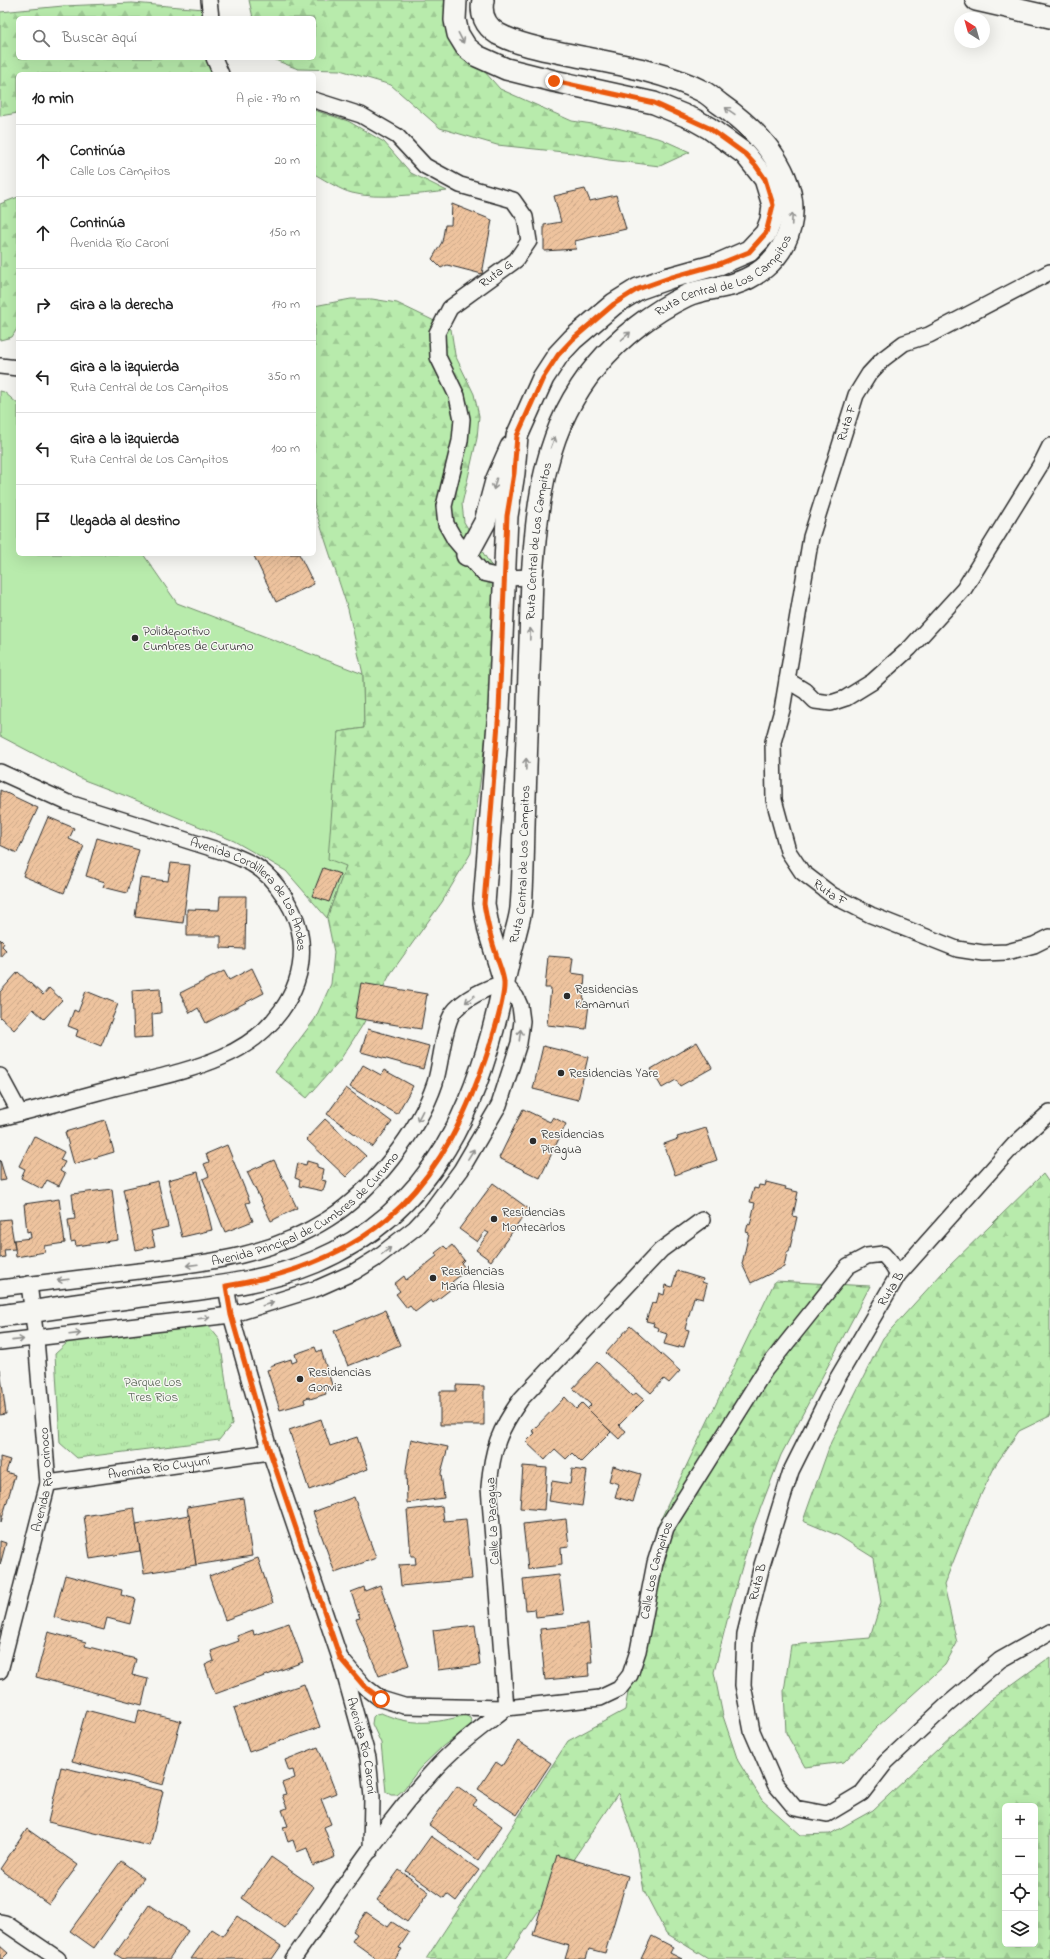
<!DOCTYPE html>
<html lang="es">
<meta charset="utf-8">
<style>
:root{--surface:#fff;--page:#f6f6f6;--text:#222;--muted:#767676;--line:#e0e0e0}
body{margin:0;font-family:"Indie Flower",sans-serif;background:var(--page);color:var(--text)}
.controls{position:absolute;right:12px;bottom:12px;display:grid;overflow:hidden;border-radius:6px;box-shadow:0 4px 16px #0002}
.controls button{width:36px;height:36px;display:grid;place-items:center;padding:0;border:0;border-bottom:1px solid var(--line);background:var(--surface);color:var(--text);font:20px sans-serif}
.compass{position:absolute;left:954px;top:12px;width:36px;height:36px;border-radius:50%;background:var(--surface);box-shadow:0 4px 16px #0002;rotate:323deg}
.stop{position:absolute;width:12px;height:12px;margin:-9px;border:3px solid #ea580c;border-radius:50%;background:#fff}
.stop.end{background:#ea580c;border-color:#fff;box-shadow:0 1px 4px #0008}
.list{margin:0;padding:0;list-style:none}
h2{display:flex;justify-content:space-between;align-items:center;height:52px;margin:0;padding:0 16px;font-size:17px}
h2 small{font-size:13px;font-weight:400;color:var(--muted)}
.list li{display:grid;grid-template-columns:26px 1fr auto;gap:12px;align-items:center;box-sizing:border-box;height:72px;padding:0 16px;border-top:1px solid var(--line)}
.list b{display:block;font-size:15px;white-space:nowrap}
.list p{margin:0;font-size:13px;white-space:nowrap;color:var(--muted)}
.list em{font-size:13px;font-style:normal;color:var(--muted)}
.icon{flex:none;width:22px;height:22px;fill:none;stroke:currentColor;stroke-width:2;stroke-linecap:round;stroke-linejoin:round}
.map{position:relative;flex:none;width:1050px;height:1959px;overflow:hidden}
.search{position:absolute;background:var(--surface);box-shadow:0 4px 16px #0002;left:16px;top:16px;width:300px;height:44px;display:flex;align-items:center;gap:10px;box-sizing:border-box;padding:0 14px;border-radius:6px;color:var(--muted);font-size:15px}
.panel{position:absolute;background:var(--surface);box-shadow:0 4px 16px #0002;left:16px;top:72px;width:300px;height:484px;border-radius:6px}
.map>svg:first-child{display:block}
.grass{fill:#b8ebac;stroke:#728b6c}
.forest{fill:url(#forest-firs);stroke:#728b6c;fill-rule:evenodd}
.park{fill:url(#park-tufts);stroke:#728b6c}
.building{fill:url(#building-hatch);stroke:#2b2b2b}
.lines{fill:none;stroke-linecap:round;stroke-linejoin:round}
.minor-casing{stroke:#2b2b2b;stroke-width:18}
.secondary-casing{stroke:#2b2b2b;stroke-width:24}
.minor{stroke:#f6f6f2;stroke-width:15}
.secondary{stroke:#f6f6f2;stroke-width:21}
.oneway{stroke:#90908e}
.route{stroke:#ea580c;stroke-width:5}
.poi-dot{fill:#2b2b2b;stroke:#f6f6f2;stroke-width:1.5}
.labels{text-anchor:middle;dominant-baseline:central;stroke-width:3;stroke-linejoin:round;paint-order:stroke}
.street-label{font-size:13px;fill:#2b2b2b;stroke:#f6f6f2}
.poi-label{font-size:13px;fill:#2b2b2b;stroke:#f6f6f2;text-anchor:start}
.park-label{font-size:13px;fill:#4e5b4b;stroke:#f6f6f2}
</style>
<div class="map">
<svg width="1050" height="1959" viewBox="0 0 1050 1959">
<defs>
<pattern id="forest-firs" width="22" height="20" patternUnits="userSpaceOnUse"><rect width="22" height="20" fill="#b8ebac"/><path d="M5 1l3.5 6h-7zM16 11l3.5 6h-7z" fill="#9eca94"/></pattern>
<pattern id="park-tufts" width="24" height="20" patternUnits="userSpaceOnUse"><rect width="24" height="20" fill="#b8ebac"/><path d="M3 7l-1-3M5 7V3M7 7l1-3M15 17l-1-3M17 17v-4M19 17l1-3" fill="none" stroke="#9eca94"/></pattern>
<pattern id="building-hatch" width="6" height="6" patternUnits="userSpaceOnUse"><rect width="6" height="6" fill="#eec39e"/><path d="M-1 1l2-2M0 6l6-6M5 7l2-2" fill="none" stroke="#cca888"/></pattern>
</defs>
<rect width="100%" height="100%" fill="#f6f6f2"/>
<filter id="ink" filterUnits="userSpaceOnUse"><feTurbulence type="fractalNoise" baseFrequency=".025" numOctaves="2"/><feDisplacementMap in="SourceGraphic" scale="8" xChannelSelector="R" yChannelSelector="G"/><feConvolveMatrix kernelMatrix="1 2 1 2 8 2 1 2 1" color-interpolation-filters="sRGB"/></filter>
<g filter="url(#ink)">
<!-- grass -->
<g class="grass">
<polygon points="0,391 4,392 18,404 18,554 143,554 177,603 363,674 364,728 338,732 346,866 327,918 286,871 234,841 126,796 84,780 0,736"/>
<path d="M381,1713C411,1726 435,1724 465,1715L470,1718L472,1723L468,1728L443,1746L420,1768L403,1790L397,1795H391L386,1792L381,1743L372,1724L373,1717L376,1714Z"/>
</g>
<!-- forest -->
<g class="forest">
<polygon points="249,0 460,0 469,46 484,71 500,89 572,121 613,127 661,139 690,152 660,166 609,160 573,153 497,145 440,128 391,85 340,70 298,69 270,58 314,58 314,18 253,18"/>
<polygon points="132,3 204,9 205,18 18,18 18,58 210,58 212,74 18,74 18,113 0,116 0,12 63,6"/>
<path d="M314,110L348,121L384,142L411,173L447,191C421,194 377,200 352,193C340,190 327,181 316,175L314,174Z"/>
<polygon points="18,197 18,327 12,337 0,340 0,204"/>
<polygon points="351,299 372,299 397,303 451,329 455,355 474,394 479,416 477,438 462,504 464,522 490,564 510,583 499,633 471,853 442,902 391,973 362,1026 340,1060 307,1098 275,1072 315,1019 331,984 334,952 327,918 346,866 328,859 338,732 364,728 363,674 348,609 314,506 314,306"/>
<polygon points="1043,1174 1050,1184 1050,1416 1019,1431 996,1464 974,1509 944,1585 957,1643 945,1665 877,1727 844,1762 805,1767 786,1733 784,1691 791,1645 870,1638 881,1602 874,1558 839,1536 803,1521 831,1442 883,1338 944,1271"/>
<path d="M775,1281L870,1286L781,1455L754,1525L731,1605L714,1672L723,1716L738,1761L762,1800L801,1835L830,1834L873,1810L988,1702L1050,1657V1959H708L666,1933L644,1891L636,1845L618,1793L506,1959H426L568,1741L625,1710L657,1527ZM1005,1806H1035V1944H1005Z"/>
</g>
<!-- park -->
<polygon class="park" points="207,1324 220,1340 232,1424 219,1440 77,1458 60,1443 55,1354 68,1342"/>
<!-- building -->
<g class="building">
<polygon points="585,189 590,201 616,195 626,229 575,241 576,249 544,251 544,225 561,222 554,196"/>
<polygon points="452,204 492,220 482,274 447,265 441,268 432,259 442,242 445,225 451,225"/>
<polygon points="253,554 299,554 314,584 276,602"/>
<polygon points="0,790 38,808 17,853 0,845"/>
<polygon points="48,817 74,828 69,839 84,846 64,893 23,876"/>
<polygon points="97,838 139,850 127,893 103,887 105,882 86,876"/>
<polygon points="171,863 190,865 183,923 135,917 140,878 168,881"/>
<polygon points="323,868 340,874 329,902 312,896"/>
<polygon points="220,896 246,896 245,949 221,948 221,936 187,936 187,909 219,910"/>
<polygon points="0,939 4,943 2,946 6,950 0,957"/>
<polygon points="548,956 573,958 571,973 585,975 583,1003 589,1004 586,1029 547,1025 551,988 545,988"/>
<polygon points="252,968 264,993 206,1023 198,1008 190,1013 180,993 224,971 229,980"/>
<polygon points="18,972 43,995 49,988 62,1000 44,1019 33,1009 14,1030 0,1017 0,992"/>
<polygon points="361,983 427,994 421,1029 355,1018"/>
<polygon points="160,988 161,1013 152,1014 153,1037 134,1038 132,990"/>
<polygon points="86,991 118,1004 101,1046 76,1036 78,1030 68,1026 74,1010 78,1012"/>
<polygon points="368,1029 429,1046 423,1069 361,1052"/>
<polygon points="697,1042 712,1068 680,1086 676,1080 662,1088 651,1069"/>
<polygon points="543,1046 588,1057 578,1100 533,1089"/>
<polygon points="363,1065 381,1075 384,1070 413,1086 397,1114 350,1087"/>
<polygon points="346,1088 392,1122 373,1147 327,1114"/>
<polygon points="523,1109 550,1122 553,1117 566,1124 540,1178 499,1158"/>
<polygon points="325,1119 366,1156 346,1177 306,1139"/>
<polygon points="105,1120 114,1152 74,1164 65,1132"/>
<polygon points="706,1128 717,1160 675,1175 664,1144 678,1139 677,1137"/>
<polygon points="34,1136 64,1152 60,1160 65,1162 60,1171 65,1174 59,1186 47,1180 42,1189 21,1178 25,1169 19,1166"/>
<polygon points="227,1145 250,1202 246,1203 253,1221 225,1232 203,1179 209,1176 204,1164 209,1162 206,1154"/>
<polygon points="0,1160 6,1180 0,1181"/>
<polygon points="274,1160 297,1208 271,1221 247,1172"/>
<polygon points="307,1161 317,1164 317,1167 323,1169 321,1180 326,1181 323,1191 299,1186 300,1180 295,1178 298,1163 306,1165"/>
<polygon points="198,1172 212,1230 182,1237 168,1180"/>
<polygon points="158,1181 168,1227 151,1231 155,1246 136,1250 123,1189"/>
<polygon points="766,1182 786,1187 785,1189 798,1192 793,1216 797,1217 789,1252 787,1252 784,1267 751,1283 742,1264 749,1233 746,1232 748,1224 750,1225 755,1203 750,1202 754,1188 758,1189 759,1185 765,1186"/>
<polygon points="493,1183 529,1209 491,1261 476,1250 489,1233 485,1231 477,1242 459,1229"/>
<polygon points="112,1189 118,1240 76,1246 75,1241 71,1242 68,1220 75,1219 72,1194"/>
<polygon points="59,1199 65,1243 44,1246 45,1252 16,1257 14,1240 31,1238 30,1231 27,1232 24,1204"/>
<polygon points="10,1219 15,1249 4,1250 5,1257 0,1258 0,1220"/>
<polygon points="452,1245 464,1260 461,1263 467,1270 452,1282 455,1286 433,1303 431,1300 415,1312 410,1306 407,1308 396,1294 400,1291 394,1284 404,1276 406,1280 437,1256 435,1253 444,1246 447,1249"/>
<polygon points="677,1271 703,1279 702,1282 707,1284 703,1299 694,1297 685,1329 689,1330 684,1347 679,1346 679,1348 664,1344 667,1334 658,1331 659,1328 653,1326 654,1323 646,1321 652,1303 656,1304 659,1293 664,1295 666,1285 672,1287"/>
<polygon points="385,1310 400,1345 348,1366 334,1331"/>
<polygon points="630,1326 680,1371 669,1383 664,1379 651,1393 606,1353"/>
<polygon points="315,1347 317,1352 321,1350 333,1388 325,1391 326,1394 310,1399 309,1397 304,1399 305,1403 280,1410 267,1370 271,1369 270,1366 291,1359 292,1363 297,1361 295,1354"/>
<polygon points="597,1362 632,1396 636,1393 644,1400 619,1425 626,1431 619,1439 587,1409 591,1405 573,1388"/>
<polygon points="0,1369 6,1414 0,1415"/>
<polygon points="456,1385 484,1386 484,1425 440,1425 440,1391 456,1391"/>
<polygon points="565,1397 576,1409 582,1403 611,1432 581,1462 572,1453 566,1459 555,1449 545,1460 526,1442 535,1433 532,1431"/>
<polygon points="321,1419 330,1446 357,1437 368,1469 309,1490 289,1430"/>
<polygon points="411,1439 448,1447 441,1473 444,1498 407,1503 406,1470"/>
<polygon points="0,1457 10,1460 6,1472 15,1475 1,1522"/>
<polygon points="523,1466 547,1468 544,1510 520,1508"/>
<polygon points="613,1466 641,1474 633,1502 615,1497 619,1484 609,1481"/>
<polygon points="572,1469 587,1471 582,1506 549,1501 552,1481 570,1484"/>
<polygon points="354,1497 376,1558 335,1573 313,1512"/>
<polygon points="243,1498 252,1556 196,1565 187,1507"/>
<polygon points="442,1506 444,1521 466,1519 472,1579 401,1586 399,1565 416,1564 415,1556 411,1556 407,1510"/>
<polygon points="134,1508 140,1551 90,1559 84,1516"/>
<polygon points="189,1515 196,1565 144,1573 136,1524"/>
<polygon points="566,1519 569,1547 561,1548 562,1565 528,1569 523,1524"/>
<polygon points="0,1541 6,1543 0,1565"/>
<polygon points="258,1558 273,1603 225,1620 209,1576"/>
<polygon points="65,1575 122,1590 121,1595 136,1599 130,1624 107,1618 104,1630 54,1617"/>
<polygon points="559,1575 564,1614 536,1617 535,1609 526,1610 523,1579"/>
<polygon points="380,1585 409,1665 379,1676 356,1619 360,1618 351,1592 364,1587 365,1591"/>
<polygon points="289,1623 303,1662 215,1694 205,1665 214,1661 211,1651 239,1641 237,1636 253,1630 254,1635"/>
<polygon points="588,1624 592,1662 588,1662 589,1676 545,1680 540,1629"/>
<polygon points="475,1625 480,1665 438,1670 433,1630"/>
<polygon points="48,1632 86,1642 85,1646 136,1659 132,1675 148,1679 142,1705 36,1677"/>
<polygon points="304,1684 320,1727 249,1752 234,1708"/>
<polygon points="86,1710 136,1723 139,1710 181,1721 163,1785 72,1761"/>
<polygon points="518,1741 551,1763 517,1815 478,1789 496,1762 502,1766"/>
<polygon points="318,1747 336,1793 321,1799 331,1824 324,1827 335,1857 313,1866 307,1848 297,1852 293,1840 288,1842 283,1827 288,1826 282,1810 287,1808 282,1795 286,1794 282,1783 295,1778 293,1770 289,1771 285,1760"/>
<polygon points="61,1767 163,1791 150,1846 48,1822"/>
<polygon points="457,1786 477,1800 473,1805 502,1826 478,1860 429,1825"/>
<polygon points="27,1829 78,1865 49,1904 0,1869"/>
<polygon points="431,1836 479,1870 456,1901 447,1894 444,1898 406,1871"/>
<polygon points="557,1855 628,1876 605,1953 589,1949 586,1959 565,1959 569,1946 533,1935"/>
<polygon points="271,1857 314,1887 285,1928 242,1898"/>
<polygon points="121,1861 144,1878 94,1948 70,1931"/>
<polygon points="399,1870 429,1892 407,1922 377,1900"/>
<polygon points="149,1905 188,1931 169,1959 123,1959 115,1954"/>
<polygon points="366,1912 388,1927 392,1922 409,1933 399,1948 402,1949 395,1959 377,1959 352,1941 357,1934 353,1931"/>
<polygon points="237,1916 281,1946 272,1959 191,1959 212,1929 223,1936"/>
<polygon points="652,1936 673,1947 670,1953 682,1959 641,1959"/>
<polygon points="0,1946 8,1953 2,1959 0,1959"/>
</g>
<g class="lines">
<!-- minor casing -->
<g class="minor-casing">
<g id="minor">
<polyline points="209,0 211,18"/>
<polyline points="214,58 221,74"/>
<polyline points="314,100 361,115 397,136 425,166 460,185 513,200 525,217 529,241 516,260 450,308 437,333 438,357 457,396 462,419 460,441 444,506 446,524 455,540 483,573 505,578 532,577"/>
<path id="s1" d="M1050,272L929,335L904,343L883,359L869,374L856,395L811,537L782,710L773,742L774,800L788,851L802,872L832,895L871,915L957,949L983,953L1007,952L1034,945L1050,937"/>
<polyline points="0,366 18,368"/>
<polyline points="787,680 805,691 815,701 831,703 846,698 872,682 910,648 964,589 1041,464 1050,446"/>
<path id="s2" d="M0,772L66,802L230,854C237,857 245,860 252,864C276,877 299,914 301,941C306,993 269,1037 222,1057C188,1072 150,1079 114,1088C76,1098 38,1109 0,1118"/>
<polyline points="0,1076 20,1113"/>
<polyline points="1050,1112 1014,1145 898,1275 837,1379 791,1471 762,1565 745,1634 743,1685 752,1731 775,1784 795,1808 827,1814 862,1793 886,1762 947,1705 1000,1660 1050,1632"/>
<path id="s3" d="M226,1286L231,1315L270,1452L340,1658L368,1758L372,1797L371,1850"/>
<path id="s4" d="M0,1288C46,1282 93,1277 139,1271C207,1263 268,1257 328,1219C371,1192 419,1131 435,1083C441,1064 443,1030 452,1014C462,999 488,987 504,983L516,997L520,1006L522,1021L519,1043L499,1105L461,1170L430,1212L415,1228L375,1259L354,1272L318,1288L231,1315L0,1342"/>
<path id="s5" d="M48,1483L270,1452"/>
<path id="s6" d="M340,1658L364,1686L381,1699L404,1706L506,1708L600,1698L619,1689L630,1675L638,1651L655,1563L666,1528L765,1370L848,1266L867,1256L883,1254L890,1262L898,1275"/>
<path id="s7" d="M0,1671L48,1483L36,1339L29,1284"/>
<path d="M506,1708L489,1487C492,1449 499,1430 521,1399L661,1250L702,1220"/>
<polyline points="0,1922 5,1923 58,1959"/>
<path d="M293,1959C337,1897 382,1827 433,1771C454,1747 481,1728 506,1708"/>
</g>
</g>
<!-- secondary casing -->
<g class="secondary-casing">
<g id="secondary">
<polyline points="456,0 455,20 458,34 466,47 477,56 506,69 554,81 654,103 693,119 709,128 745,154 765,179 773,205 771,220 766,233 749,251 719,264 669,278 638,289 614,304 573,339 558,355 543,378 517,436 514,473 507,516 499,710 484,904 489,931 504,980"/>
<polyline points="976,0 1050,17"/>
<polyline points="467,555 485,522 496,481 511,447"/>
<path id="s8" d="M0,1316C50,1309 100,1301 151,1295C206,1288 263,1284 315,1262C435,1211 480,1102 504,982C507,968 510,954 514,940C516,929 520,919 521,908C524,872 523,836 525,799C527,725 529,651 532,577C538,499 544,428 597,365C620,337 653,312 686,296C700,289 718,289 734,284C781,269 805,224 785,177C772,146 747,123 720,104C714,100 709,94 702,91C666,72 612,63 572,55C547,50 521,46 498,34C485,26 480,14 483,0"/>
</g>
</g>
<!-- minor -->
<use href="#minor" class="minor"/>
<!-- secondary -->
<use href="#secondary" class="secondary"/>
</g>
<!-- one-way arrows -->
<defs><path id="oneway-shaft" d="M-6 0H5M1.5-3L5.5 0L1.5 3" fill="none" stroke-width="1.6" stroke-linecap="round" stroke-linejoin="round"/></defs>
<g class="oneway">
<use href="#oneway-shaft" transform="translate(461 38) rotate(63)"/>
<use href="#oneway-shaft" transform="translate(730 111) rotate(-145)"/>
<use href="#oneway-shaft" transform="translate(792 219) rotate(-87)"/>
<use href="#oneway-shaft" transform="translate(626 336) rotate(-41)"/>
<use href="#oneway-shaft" transform="translate(553 442) rotate(-69)"/>
<use href="#oneway-shaft" transform="translate(495 484) rotate(105)"/>
<use href="#oneway-shaft" transform="translate(530 634) rotate(-88)"/>
<use href="#oneway-shaft" transform="translate(526 764) rotate(-88)"/>
<use href="#oneway-shaft" transform="translate(470 999) rotate(142)"/>
<use href="#oneway-shaft" transform="translate(520 1035) rotate(-83)"/>
<use href="#oneway-shaft" transform="translate(420 1116) rotate(117)"/>
<use href="#oneway-shaft" transform="translate(471 1154) rotate(-58)"/>
<use href="#oneway-shaft" transform="translate(386 1251) rotate(-36)"/>
<use href="#oneway-shaft" transform="translate(192 1265) rotate(173)"/>
<use href="#oneway-shaft" transform="translate(63 1280) rotate(173)"/>
<use href="#oneway-shaft" transform="translate(268 1304) rotate(-16)"/>
<use href="#oneway-shaft" transform="translate(204 1318) rotate(-7)"/>
<use href="#oneway-shaft" transform="translate(75 1334) rotate(-7)"/>
<use href="#oneway-shaft" transform="translate(18 1340) rotate(-6)"/>
</g>
</g>
<g class="lines" filter="url(#ink)">
<!-- route -->
<path class="route" d="M381,1699L364,1686L340,1658L270,1452L231,1315L226,1286C362,1264 435,1200 481,1071C488,1053 505,1000 504,983C504,974 498,963 496,954C490,937 487,921 484,904L499,710L507,516L514,473L517,436L543,378L558,355L573,339L614,304L638,289L669,278L719,264L749,252L766,233L773,205L765,179L756,166L745,154L709,128L654,103L554,81"/>
</g>
<!-- markers -->
<g class="poi-dot">
<circle cx="135" cy="638" r="4"/>
<circle cx="567" cy="996" r="4"/>
<circle cx="561" cy="1073" r="4"/>
<circle cx="533" cy="1141" r="4"/>
<circle cx="494" cy="1219" r="4"/>
<circle cx="433" cy="1278" r="4"/>
<circle cx="300" cy="1379" r="4"/>
</g>
<g class="labels">
<!-- street labels -->
<g class="street-label">
<text stroke="none"><textPath href="#s8" startOffset="1465">Ruta Central de Los Campitos</textPath></text>
<text transform="translate(496 274) rotate(-37)">Ruta G</text>
<text transform="translate(847 423) rotate(-72)">Ruta F</text>
<text stroke="none"><textPath href="#s8" startOffset="1117">Ruta Central de Los Campitos</textPath></text>
<text stroke="none"><textPath href="#s8" startOffset="793">Ruta Central de Los Campitos</textPath></text>
<text stroke="none"><textPath href="#s1" startOffset="763">Ruta F</textPath></text>
<text stroke="none"><textPath href="#s2" startOffset="288">Avenida Cordillera de Los Andes</textPath></text>
<text stroke="none"><textPath href="#s4" startOffset="323">Avenida Principal de Cumbres de Curumo</textPath></text>
<text transform="translate(891 1289) rotate(-58)">Ruta B</text>
<text stroke="none"><textPath href="#s5" startOffset="112">Avenida Río Cuyuní</textPath></text>
<text stroke="none"><textPath href="#s7" startOffset="197">Avenida Río Orinoco</textPath></text>
<text transform="translate(493 1521) rotate(-93)">Calle La Paragua</text>
<text stroke="none"><textPath href="#s6" startOffset="426">Calle Los Campitos</textPath></text>
<text transform="translate(758 1582) rotate(-76)">Ruta B</text>
<text stroke="none"><textPath href="#s3" startOffset="480">Avenida Río Caroní</textPath></text>
</g>
<!-- poi labels -->
<g class="poi-label">
<text x="143" y="631">Polideportivo<tspan x="143" dy="15">Cumbres de Curumo</tspan></text>
<text x="575" y="989">Residencias<tspan x="575" dy="15">Kamamuri</tspan></text>
<text x="569" y="1073">Residencias Yare</text>
<text x="541" y="1134">Residencias<tspan x="541" dy="15">Piragua</tspan></text>
<text x="502" y="1212">Residencias<tspan x="502" dy="15">Montecarlos</tspan></text>
<text x="441" y="1271">Residencias<tspan x="441" dy="15">María Alesia</tspan></text>
<text x="308" y="1372">Residencias<tspan x="308" dy="15">Gonviz</tspan></text>
</g>
<!-- park labels -->
<g class="park-label">
<text x="153" y="1382">Parque Los<tspan x="153" dy="15">Tres Rios</tspan></text>
</g>
</g>
</svg>
<div class="controls">
<button>+</button>
<button>−</button>
<button><svg class="icon" aria-label="locate" viewBox="0 0 24 24"><circle cx="12" cy="12" r="6"/><path d="M12 2v4M12 18v4M2 12h4M18 12h4"/></svg></button>
<button><svg class="icon" aria-label="layers" viewBox="0 0 24 24"><path d="M12 4l9 5-9 5-9-5zM3 14l9 5 9-5"/></svg></button>
</div>
<svg class="compass" viewBox="-18 -18 36 36"><path d="M0-13l5 13h-10z" fill="#e53935"/><path d="M0 13l5-13h-10z" fill="#767676"/></svg>
<div class="stop" style="left:381px;top:1699px"></div>
<div class="stop end" style="left:554px;top:81px"></div>
<div class="search"><svg class="icon" aria-label="search" viewBox="0 0 24 24"><circle cx="10" cy="10" r="6"/><path d="M15 15l6 6"/></svg>Buscar aquí</div>
<section class="panel">
<h2>10 min<small>A pie · 790 m</small></h2>
<ul class="list">
<li><svg class="icon" aria-label="ahead" viewBox="0 0 24 24"><path d="M12 20V5M6 11l6-6 6 6"/></svg><div><b>Continúa</b><p>Calle Los Campitos</p></div><em>20 m</em></li>
<li><svg class="icon" aria-label="ahead" viewBox="0 0 24 24"><path d="M12 20V5M6 11l6-6 6 6"/></svg><div><b>Continúa</b><p>Avenida Río Caroní</p></div><em>150 m</em></li>
<li><svg class="icon" aria-label="right" viewBox="0 0 24 24"><path d="M7 20v-9h11M14 6l5 5-5 5"/></svg><div><b>Gira a la derecha</b></div><em>170 m</em></li>
<li><svg class="icon" aria-label="left" viewBox="0 0 24 24"><path d="M17 20v-9H6M10 6l-5 5 5 5"/></svg><div><b>Gira a la izquierda</b><p>Ruta Central de Los Campitos</p></div><em>350 m</em></li>
<li><svg class="icon" aria-label="left" viewBox="0 0 24 24"><path d="M17 20v-9H6M10 6l-5 5 5 5"/></svg><div><b>Gira a la izquierda</b><p>Ruta Central de Los Campitos</p></div><em>100 m</em></li>
<li><svg class="icon" aria-label="arrive" viewBox="0 0 24 24"><path d="M6 21V4h12l-3 4 3 4H6"/></svg><div><b>Llegada al destino</b></div></li>
</ul>
</section>
</div>
